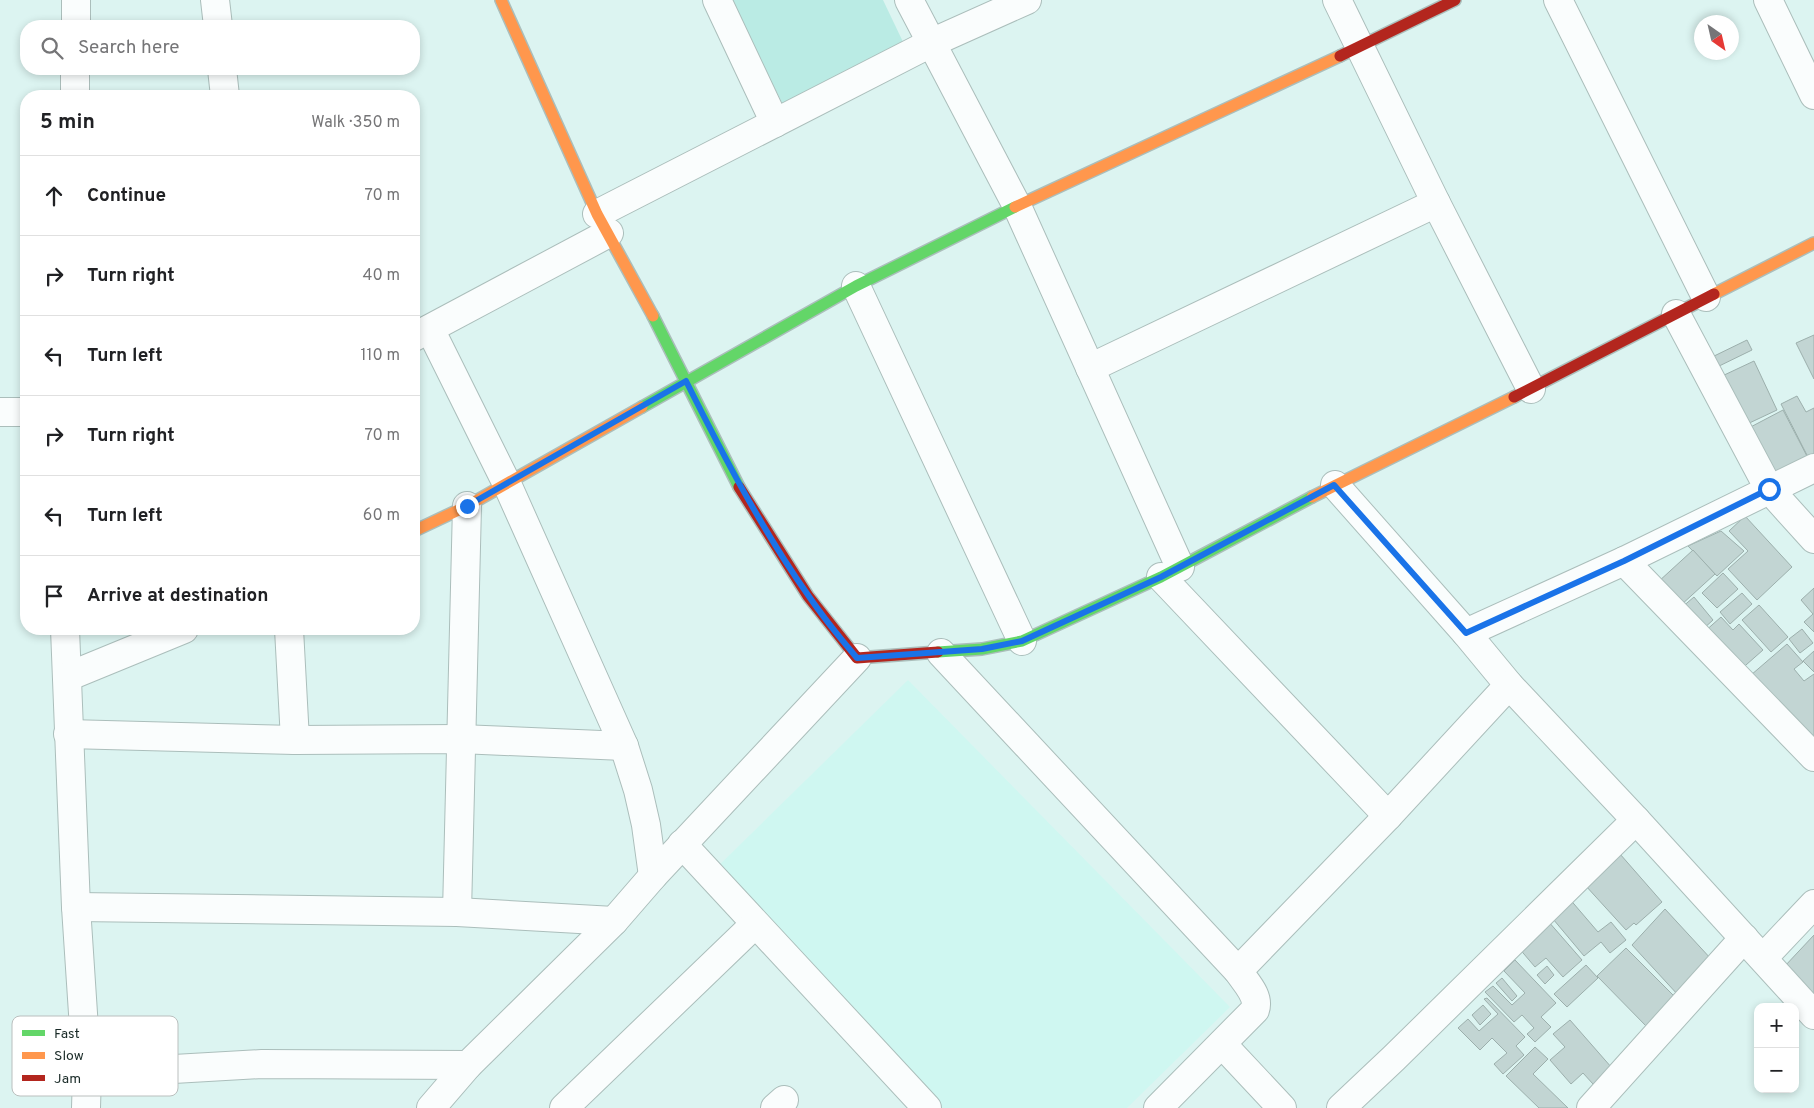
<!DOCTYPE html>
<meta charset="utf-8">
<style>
:root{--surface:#fff;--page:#f2f2f2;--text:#202124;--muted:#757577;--line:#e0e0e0}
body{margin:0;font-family:Overpass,sans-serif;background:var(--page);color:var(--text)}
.controls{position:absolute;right:15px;bottom:15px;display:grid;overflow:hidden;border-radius:10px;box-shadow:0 2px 8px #0003}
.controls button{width:45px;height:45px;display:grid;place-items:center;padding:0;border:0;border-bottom:1px solid var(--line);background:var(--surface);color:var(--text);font:25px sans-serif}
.compass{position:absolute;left:1694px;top:15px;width:45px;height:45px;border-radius:50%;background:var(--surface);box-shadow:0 2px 8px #0003;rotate:146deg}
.stop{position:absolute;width:15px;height:15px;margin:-11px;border:4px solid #1a73e8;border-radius:50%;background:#fff}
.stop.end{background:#1a73e8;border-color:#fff;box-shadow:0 1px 5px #0008}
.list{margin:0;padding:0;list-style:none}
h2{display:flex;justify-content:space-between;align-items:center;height:65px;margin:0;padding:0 20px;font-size:21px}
h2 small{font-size:16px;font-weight:400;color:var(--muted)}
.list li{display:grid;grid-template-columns:32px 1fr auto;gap:15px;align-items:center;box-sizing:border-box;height:80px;padding:0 20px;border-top:1px solid var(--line)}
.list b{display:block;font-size:19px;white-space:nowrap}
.list em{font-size:16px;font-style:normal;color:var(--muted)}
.icon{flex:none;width:28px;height:28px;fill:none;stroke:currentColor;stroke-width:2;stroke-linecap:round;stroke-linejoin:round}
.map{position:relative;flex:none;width:1814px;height:1108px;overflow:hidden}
.search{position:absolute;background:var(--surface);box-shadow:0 2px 8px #0003;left:20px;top:20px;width:400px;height:55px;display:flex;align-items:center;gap:12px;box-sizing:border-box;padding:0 18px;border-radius:20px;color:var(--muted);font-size:19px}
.panel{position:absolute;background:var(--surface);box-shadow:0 2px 8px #0003;left:20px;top:90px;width:400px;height:545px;border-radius:20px}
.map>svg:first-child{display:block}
.built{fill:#cff7f1}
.pitch{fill:#baebe4}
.building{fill:#c2d5d3;stroke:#9cafac}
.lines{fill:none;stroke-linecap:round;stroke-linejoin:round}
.street-casing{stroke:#abbebb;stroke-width:30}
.fast-casing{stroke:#abbebb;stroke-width:14}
.slow-casing{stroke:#abbebb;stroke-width:14}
.jam-casing{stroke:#abbebb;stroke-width:14}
.street{stroke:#fafdfd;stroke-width:28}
.fast{stroke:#63d668;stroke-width:11}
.slow{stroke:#ff974d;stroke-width:11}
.jam{stroke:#b3261e;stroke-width:11}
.route{stroke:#1a73e8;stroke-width:6}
.key{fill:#fff;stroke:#babfbe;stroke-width:1}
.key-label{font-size:14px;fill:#1a2b28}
</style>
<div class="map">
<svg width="1814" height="1108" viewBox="0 0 1814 1108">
<rect width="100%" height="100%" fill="#dcf4f1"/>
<!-- built -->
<polygon class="built" points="908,680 1230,1007 1127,1108 930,1108 705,879"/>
<!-- pitch -->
<polygon class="pitch" points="732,0 883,0 904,44 782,103"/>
<!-- building -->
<g class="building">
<polygon points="1814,335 1814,379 1796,343"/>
<polygon points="1747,340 1752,350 1713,369 1708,359"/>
<polygon points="1754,361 1777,410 1743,426 1720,377"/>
<polygon points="1797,396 1806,412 1814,408 1814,459 1810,461 1781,404"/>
<polygon points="1783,410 1809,460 1769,481 1743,431"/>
<polygon points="1745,516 1792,567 1757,600 1728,569 1748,551 1729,531"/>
<polygon points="1721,531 1744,551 1717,576 1688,546"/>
<polygon points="1693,550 1715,574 1680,606 1658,582"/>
<polygon points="1723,573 1738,589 1717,608 1702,593"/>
<polygon points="1814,588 1814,632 1804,622 1813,614 1801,600"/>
<polygon points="1742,593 1752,604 1730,624 1720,612"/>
<polygon points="1694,597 1713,620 1702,630 1681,608"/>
<polygon points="1759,605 1788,637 1771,652 1742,620"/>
<polygon points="1721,617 1733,630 1739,624 1763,650 1738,672 1703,633"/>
<polygon points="1802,629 1813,643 1800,653 1789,639"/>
<polygon points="1787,644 1803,662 1794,669 1804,681 1814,674 1814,743 1751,675"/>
<polygon points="1814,651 1814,672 1803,661"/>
<polygon points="1620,854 1662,902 1636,925 1634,923 1626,930 1585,885"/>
<polygon points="1568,897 1598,932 1611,922 1626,940 1610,953 1601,942 1584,956 1548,913"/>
<polygon points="1665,909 1712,960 1679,996 1632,945"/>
<polygon points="1548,921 1582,960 1563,977 1546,958 1535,967 1518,947"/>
<polygon points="1814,935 1814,995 1784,967"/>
<polygon points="1626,948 1676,998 1648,1028 1597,976"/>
<polygon points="1515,960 1556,1003 1541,1017 1551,1027 1535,1042 1527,1034 1534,1028 1522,1015 1514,1022 1485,992 1493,986 1512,1005 1525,993 1504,971"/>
<polygon points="1586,965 1598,978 1567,1007 1554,994"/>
<polygon points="1547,966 1554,975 1545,984 1537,975"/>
<polygon points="1502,978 1517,996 1512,1001 1496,983"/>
<polygon points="1487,998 1525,1037 1516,1046 1524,1055 1503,1074 1494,1064 1507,1053 1492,1038 1480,1050 1458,1028 1468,1019 1479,1031 1498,1014 1484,999"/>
<polygon points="1483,1005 1491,1014 1480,1025 1472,1015"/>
<polygon points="1570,1020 1612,1068 1593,1084 1583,1073 1571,1084 1550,1060 1565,1047 1553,1034"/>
<polygon points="1535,1047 1548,1059 1533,1074 1568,1108 1539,1108 1506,1076"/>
</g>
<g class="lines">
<!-- street casing -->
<g class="street-casing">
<g id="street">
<polyline points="215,0 218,26"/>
<polyline points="717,0 775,123"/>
<polyline points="909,0 1017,206 1180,567"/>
<polyline points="1337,0 1436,203 1531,389"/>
<polyline points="1558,0 1706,297"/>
<polyline points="1768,0 1814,95"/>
<polyline points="76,26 76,0"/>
<polyline points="222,69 225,96"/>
<polyline points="75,96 75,69"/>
<polyline points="597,214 931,43 1027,0"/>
<polyline points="856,286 1022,641"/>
<polyline points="1676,314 1769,489 1814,539"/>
<polyline points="430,329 507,484 624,746 638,790 646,825 653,876"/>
<polyline points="414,337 609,233"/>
<polyline points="1090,368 1436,203"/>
<polyline points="0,412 26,412"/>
<polyline points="1335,485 1466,633 1509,685 1636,820 1814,1015"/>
<polyline points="1624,561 1814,757"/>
<polyline points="1161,577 1388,816"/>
<polyline points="65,629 76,907 87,1074 86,1108"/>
<polyline points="289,629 295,740"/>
<polyline points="1466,633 1624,561 1814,468"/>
<path d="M941,653L1238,971C1246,983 1260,996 1255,1010L1158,1108"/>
<polyline points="67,677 184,629"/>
<polyline points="68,734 295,740 460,739 624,746"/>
<polyline points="682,844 927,1108"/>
<polyline points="76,907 457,912 614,921"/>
<polyline points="457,912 467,506"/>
<polyline points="1763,958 1814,904"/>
<polyline points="1238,971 1388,816 1509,685"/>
<polyline points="1222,1044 1282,1108"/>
<polyline points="87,1074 262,1064 468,1065"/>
<polyline points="431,1108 468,1065 614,921 653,876 857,658"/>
<polyline points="564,1108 755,924"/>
<polyline points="775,1108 784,1100"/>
<polyline points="1341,1108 1394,1058 1636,820"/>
<polyline points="1591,1108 1744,938"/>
</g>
</g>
<!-- fast casing -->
<g class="fast-casing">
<g id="fast">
<polyline points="653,316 739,487"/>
<polyline points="642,407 856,286 1015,207"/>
<polyline points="938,652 982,649 1022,641 1161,577 1312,497"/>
</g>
</g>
<!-- slow casing -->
<g class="slow-casing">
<g id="slow">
<polyline points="501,0 597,214 653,316"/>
<polyline points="1015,207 1340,56"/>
<polyline points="1714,294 1814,243"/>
<polyline points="1312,497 1514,397"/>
<polyline points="414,531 467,506 642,407"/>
</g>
</g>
<!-- jam casing -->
<g class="jam-casing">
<g id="jam">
<polyline points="1340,56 1455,0"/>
<polyline points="1514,397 1714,294"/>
<polyline points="739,487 808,596 857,658 938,652"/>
</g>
</g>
<!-- street -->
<use href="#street" class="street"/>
<!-- fast -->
<use href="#fast" class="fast"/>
<!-- slow -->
<use href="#slow" class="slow"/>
<!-- jam -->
<use href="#jam" class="jam"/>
</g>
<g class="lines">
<!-- route -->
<path class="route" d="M467,506L686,381C723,455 761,528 808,595C823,617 840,638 857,658L982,649L1022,641L1161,577L1334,485L1466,633L1624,561L1769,489"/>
</g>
<!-- legend -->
<rect x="12" y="1016" width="166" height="80" rx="8" class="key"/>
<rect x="22" y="1030" width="23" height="6" fill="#63d668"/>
<rect x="22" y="1052" width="23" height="7" fill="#ff974d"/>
<rect x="22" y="1075" width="23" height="6" fill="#b3261e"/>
<g class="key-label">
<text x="54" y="1038">Fast</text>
<text x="54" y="1060">Slow</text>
<text x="54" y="1083">Jam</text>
</g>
</svg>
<div class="controls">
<button>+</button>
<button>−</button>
</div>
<svg class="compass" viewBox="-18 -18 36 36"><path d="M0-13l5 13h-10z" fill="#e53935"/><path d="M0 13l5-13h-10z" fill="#757577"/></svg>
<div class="stop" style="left:1769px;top:489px"></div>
<div class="stop end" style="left:467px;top:506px"></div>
<div class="search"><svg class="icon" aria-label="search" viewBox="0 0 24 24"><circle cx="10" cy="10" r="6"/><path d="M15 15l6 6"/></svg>Search here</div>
<section class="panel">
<h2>5 min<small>Walk · 350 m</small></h2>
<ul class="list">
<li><svg class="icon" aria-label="ahead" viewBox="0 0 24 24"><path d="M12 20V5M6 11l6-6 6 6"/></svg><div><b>Continue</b></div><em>70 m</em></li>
<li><svg class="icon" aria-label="right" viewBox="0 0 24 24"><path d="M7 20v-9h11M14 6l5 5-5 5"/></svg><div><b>Turn right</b></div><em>40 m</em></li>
<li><svg class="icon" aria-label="left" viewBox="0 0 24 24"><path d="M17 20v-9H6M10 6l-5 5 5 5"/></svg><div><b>Turn left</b></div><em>110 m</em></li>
<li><svg class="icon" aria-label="right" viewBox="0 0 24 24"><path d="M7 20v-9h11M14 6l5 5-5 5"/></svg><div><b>Turn right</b></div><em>70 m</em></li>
<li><svg class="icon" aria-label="left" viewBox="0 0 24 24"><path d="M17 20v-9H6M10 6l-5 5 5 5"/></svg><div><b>Turn left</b></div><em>60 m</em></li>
<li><svg class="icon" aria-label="arrive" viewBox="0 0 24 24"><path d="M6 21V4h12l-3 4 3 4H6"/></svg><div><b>Arrive at destination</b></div></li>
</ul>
</section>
</div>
